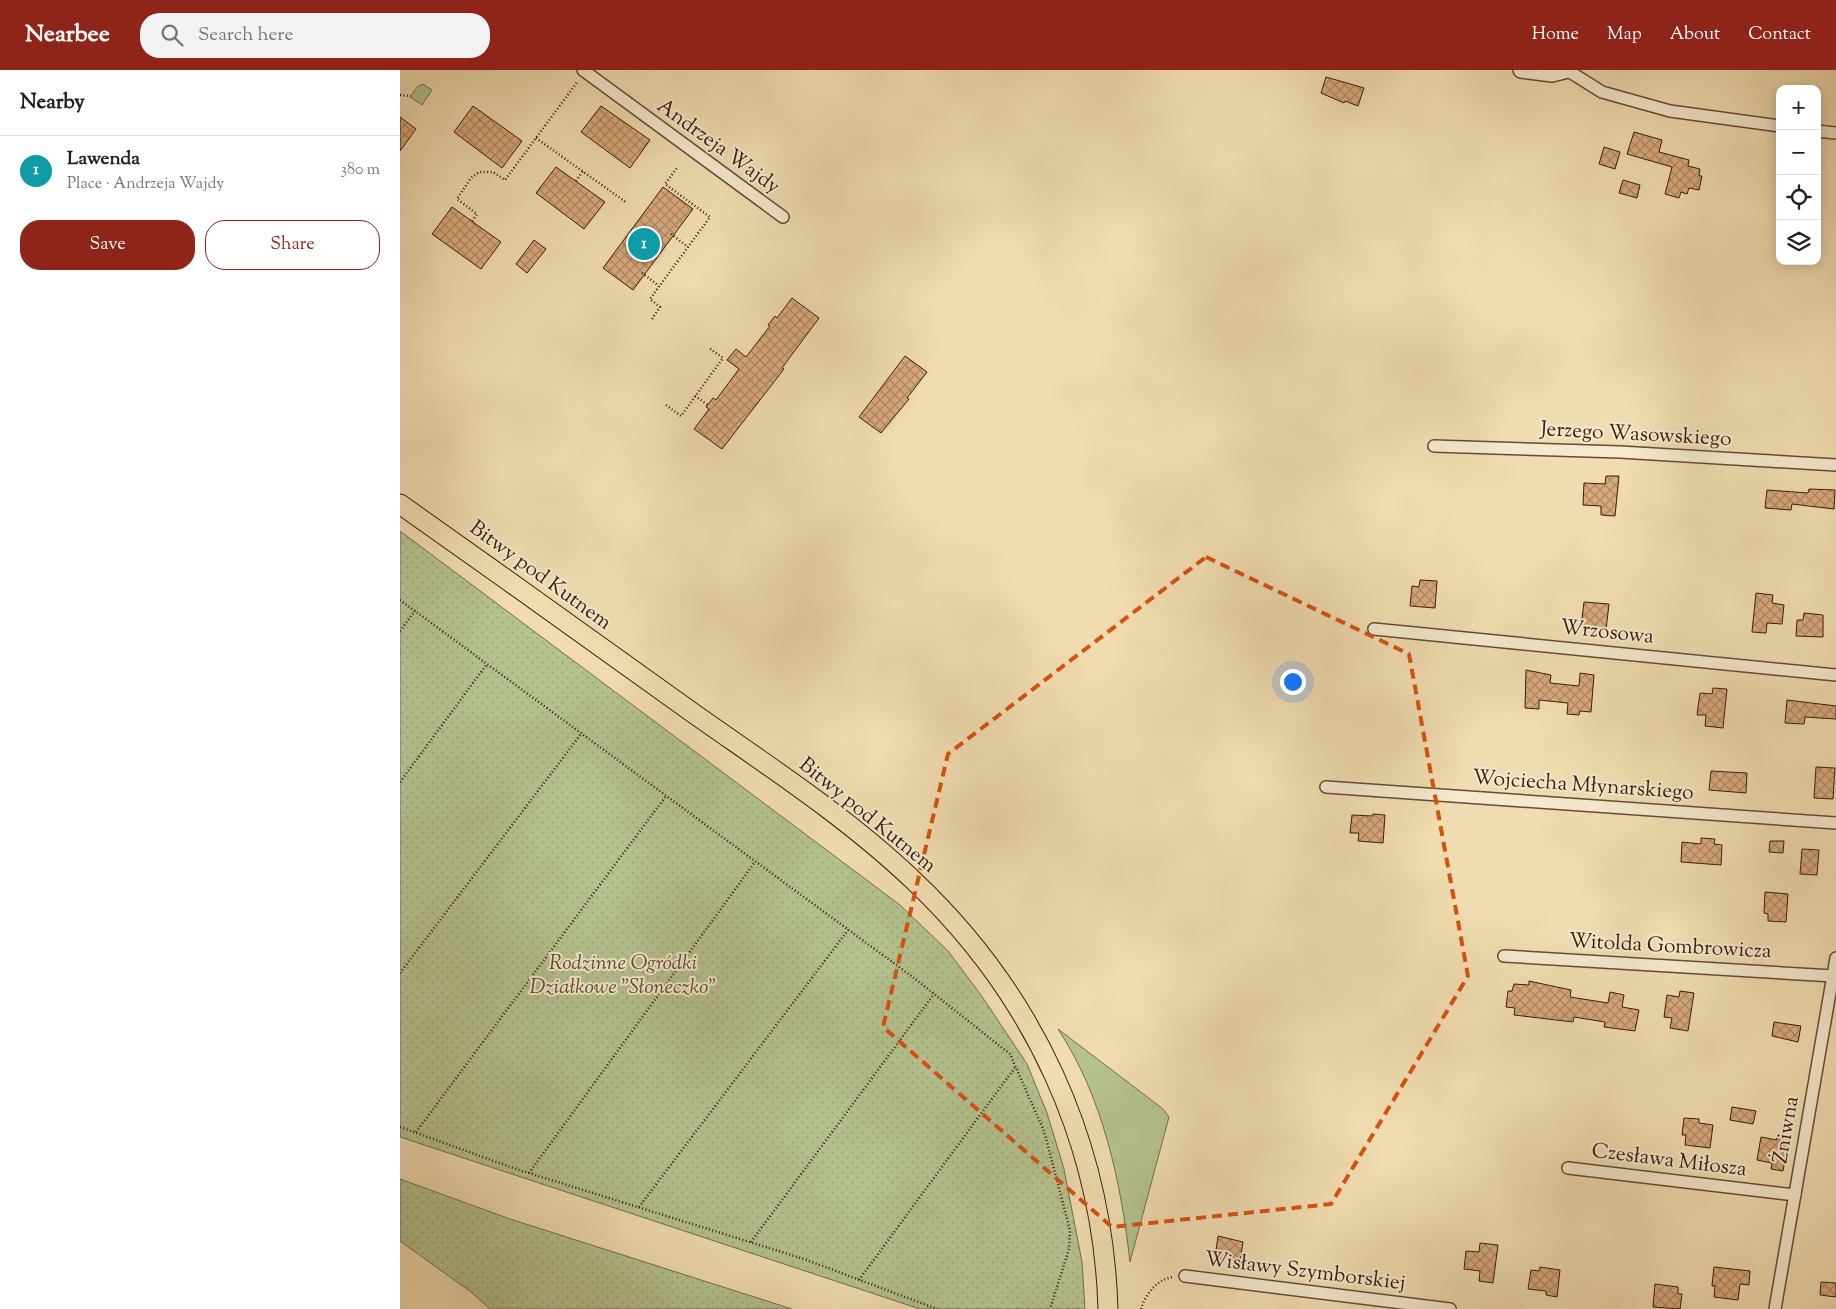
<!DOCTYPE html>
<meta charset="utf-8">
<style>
:root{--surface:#fff;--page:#f2f2f2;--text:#202124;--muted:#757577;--line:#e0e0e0;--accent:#8f2418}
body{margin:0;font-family:"Sorts Mill Goudy",serif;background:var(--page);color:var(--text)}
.controls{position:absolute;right:15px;top:15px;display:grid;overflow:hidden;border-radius:10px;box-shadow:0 2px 12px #0003}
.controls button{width:45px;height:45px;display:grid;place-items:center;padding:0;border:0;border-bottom:1px solid var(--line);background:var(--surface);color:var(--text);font:25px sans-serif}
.you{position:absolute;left:892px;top:611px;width:18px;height:18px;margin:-12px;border:4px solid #fff;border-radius:50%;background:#1a73e8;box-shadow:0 0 0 8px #1a73e833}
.badge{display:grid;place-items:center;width:32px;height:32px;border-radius:50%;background:var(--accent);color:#fff;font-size:16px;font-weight:700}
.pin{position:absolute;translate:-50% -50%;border:2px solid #fff;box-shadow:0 1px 5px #0006}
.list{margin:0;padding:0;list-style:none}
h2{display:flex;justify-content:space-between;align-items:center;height:65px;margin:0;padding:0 20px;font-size:21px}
h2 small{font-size:16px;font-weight:400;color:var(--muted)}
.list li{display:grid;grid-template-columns:32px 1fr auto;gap:15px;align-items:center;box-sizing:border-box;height:70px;padding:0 20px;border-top:1px solid var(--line)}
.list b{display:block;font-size:19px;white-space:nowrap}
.list p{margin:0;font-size:16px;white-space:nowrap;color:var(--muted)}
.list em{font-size:16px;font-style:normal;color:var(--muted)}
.actions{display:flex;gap:10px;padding:15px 20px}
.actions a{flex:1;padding:11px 0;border:1px solid var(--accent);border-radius:20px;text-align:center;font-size:18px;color:var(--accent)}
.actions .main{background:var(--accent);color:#fff}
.icon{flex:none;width:28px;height:28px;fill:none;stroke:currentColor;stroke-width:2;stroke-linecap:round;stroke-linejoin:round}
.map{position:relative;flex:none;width:1436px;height:1239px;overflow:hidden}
header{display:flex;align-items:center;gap:30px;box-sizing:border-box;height:70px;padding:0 25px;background:var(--accent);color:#fff}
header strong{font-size:24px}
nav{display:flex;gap:28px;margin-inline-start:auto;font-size:18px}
.search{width:350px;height:45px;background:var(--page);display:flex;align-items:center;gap:12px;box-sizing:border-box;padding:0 18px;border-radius:20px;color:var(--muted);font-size:19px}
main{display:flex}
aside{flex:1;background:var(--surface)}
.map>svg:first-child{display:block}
.green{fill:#b4c290;stroke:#766e4f}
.garden{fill:url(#garden-dots);stroke:#766e4f}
.building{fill:url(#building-cross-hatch);stroke:#381b0e}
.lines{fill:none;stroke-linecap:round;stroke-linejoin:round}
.minor-casing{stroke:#664b36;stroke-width:14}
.tertiary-casing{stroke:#664b36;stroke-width:18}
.primary-casing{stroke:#381b0e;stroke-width:21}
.path{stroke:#381b0e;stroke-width:2.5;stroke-dasharray:1 2.5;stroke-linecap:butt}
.minor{stroke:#f5e8cc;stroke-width:11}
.tertiary{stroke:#f5e8cc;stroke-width:15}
.primary{stroke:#f0dcb0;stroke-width:19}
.marked{fill:none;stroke:#d6530c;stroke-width:4;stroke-dasharray:10 6;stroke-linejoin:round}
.labels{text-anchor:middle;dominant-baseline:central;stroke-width:4;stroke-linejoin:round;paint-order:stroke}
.street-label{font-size:21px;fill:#381b0e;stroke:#f5e8cc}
.park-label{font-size:21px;font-style:italic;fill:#5d4d35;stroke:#f5e8cc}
</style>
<header>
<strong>Nearbee</strong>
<div class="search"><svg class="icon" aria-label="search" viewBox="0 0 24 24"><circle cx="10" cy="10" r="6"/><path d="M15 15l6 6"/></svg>Search here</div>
<nav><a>Home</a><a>Map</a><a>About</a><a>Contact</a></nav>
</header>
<main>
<aside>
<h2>Nearby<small></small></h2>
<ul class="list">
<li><span class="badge" style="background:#0f9aa8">1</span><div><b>Lawenda</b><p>Place · Andrzeja Wajdy</p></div><em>380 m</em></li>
</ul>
<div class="actions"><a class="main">Save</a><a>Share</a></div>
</aside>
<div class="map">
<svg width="1436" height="1239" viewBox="0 0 1436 1239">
<defs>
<pattern id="garden-dots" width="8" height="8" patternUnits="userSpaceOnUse" patternTransform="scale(1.25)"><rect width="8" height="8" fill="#b4c290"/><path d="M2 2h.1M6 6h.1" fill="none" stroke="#9ca67b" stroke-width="1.8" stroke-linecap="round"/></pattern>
<pattern id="building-cross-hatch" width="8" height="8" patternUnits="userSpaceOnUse" patternTransform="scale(1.25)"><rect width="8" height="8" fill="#d8a97b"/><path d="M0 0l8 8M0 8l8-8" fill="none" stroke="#b08963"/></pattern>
</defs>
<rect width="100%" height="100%" fill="#f0dcb0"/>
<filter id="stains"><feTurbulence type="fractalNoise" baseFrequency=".004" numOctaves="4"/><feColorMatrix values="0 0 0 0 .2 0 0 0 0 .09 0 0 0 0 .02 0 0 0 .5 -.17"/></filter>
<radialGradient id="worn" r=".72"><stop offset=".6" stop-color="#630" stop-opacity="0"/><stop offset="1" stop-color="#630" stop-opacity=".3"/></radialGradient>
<!-- green -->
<g class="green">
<polygon points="23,14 32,20 22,35 10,27 18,16"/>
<path d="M658,959L763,1039L769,1047L730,1192C721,1112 703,1027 658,959Z"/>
</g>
<!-- garden -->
<g class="garden">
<polygon points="0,461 500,835 548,881 581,925 627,994 647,1043 664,1099 682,1192 685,1239 520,1239 0,1067"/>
<polygon points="0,1109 110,1149 392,1239 90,1239 71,1222 0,1171"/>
</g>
<!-- building -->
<g class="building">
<polygon points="926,7 964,18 958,36 945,31 944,33 921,23"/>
<polygon points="73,36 122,71 102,98 54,62"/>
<polygon points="201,36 250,70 230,98 181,62"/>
<polygon points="0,47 16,59 0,81"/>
<polygon points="1234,62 1262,70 1259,82 1289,90 1288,96 1300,99 1299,106 1302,106 1299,120 1289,118 1287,124 1281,122 1279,128 1265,124 1272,97 1227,84"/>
<polygon points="1204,77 1220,82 1215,99 1199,94"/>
<polygon points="156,97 205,132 184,159 136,123"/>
<polygon points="1223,110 1240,115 1237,128 1219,123"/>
<polygon points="263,117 293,139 233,220 203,198"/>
<polygon points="52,137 101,172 81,199 32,164"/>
<polygon points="134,170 146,179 127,203 116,194"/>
<polygon points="392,228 419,248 382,298 384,299 322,379 294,359 309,339 306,337 313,328 316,330 339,299 327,290 336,279 346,287 370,256 368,255 375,246 377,248"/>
<polygon points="505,286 527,302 507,328 509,329 481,363 459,347"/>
<polygon points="1206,406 1219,406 1215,446 1201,445 1201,436 1183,435 1184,413 1205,414"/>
<polygon points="1409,419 1435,420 1434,439 1392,434 1391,440 1365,438 1367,420 1408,423"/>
<polygon points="1020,510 1037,511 1035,538 1010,536 1012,516 1019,517"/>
<polygon points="1356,523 1373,525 1372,533 1384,535 1382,554 1367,553 1366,563 1352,562"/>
<polygon points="1184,532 1209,534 1206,560 1181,557"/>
<polygon points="1404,543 1423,545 1423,567 1396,566 1397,550 1403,550"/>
<polygon points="1126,600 1151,605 1150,613 1179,616 1180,603 1194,605 1191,642 1180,641 1179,645 1167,644 1168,633 1139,630 1139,639 1125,638"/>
<polygon points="1313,618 1327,619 1323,658 1305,656 1306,645 1297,645 1300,623 1312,624"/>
<polygon points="1387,630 1436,636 1436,649 1405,647 1404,654 1385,653"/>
<polygon points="1416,697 1435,698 1433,729 1414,728"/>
<polygon points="1311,701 1347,703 1346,723 1309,720"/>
<polygon points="973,744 985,745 983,773 958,771 959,763 950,763 952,745 972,746"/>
<polygon points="1301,768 1315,769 1314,774 1322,775 1321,795 1281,792 1282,772 1301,774"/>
<polygon points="1370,771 1384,771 1383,783 1369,782"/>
<polygon points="1402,779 1419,780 1417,805 1400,804"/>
<polygon points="1365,822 1388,824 1386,852 1368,851 1368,844 1364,843"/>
<polygon points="1129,911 1171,920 1170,927 1208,933 1210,922 1224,925 1222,937 1239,940 1235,961 1204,957 1205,952 1174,947 1173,952 1114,945 1115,938 1106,937 1108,921 1112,921 1114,914 1129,915"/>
<polygon points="1280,921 1294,923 1288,961 1270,958 1272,948 1264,947 1267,925 1279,927"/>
<polygon points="1374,952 1401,956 1398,972 1372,966"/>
<polygon points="1332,1037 1356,1041 1353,1054 1330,1050"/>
<polygon points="1284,1048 1299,1049 1299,1053 1313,1055 1310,1078 1285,1075 1286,1065 1282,1065"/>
<polygon points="1377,1066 1389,1068 1383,1101 1371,1099 1372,1093 1357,1090 1361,1067 1377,1070"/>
<polygon points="818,1166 843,1172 840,1191 815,1188"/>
<polygon points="1080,1173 1098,1175 1093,1213 1079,1211 1080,1201 1064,1199 1066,1181 1079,1182"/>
<polygon points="1140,1197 1160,1200 1157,1227 1146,1225 1146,1221 1128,1219 1131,1200 1139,1201"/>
<polygon points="1314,1197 1350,1201 1349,1215 1340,1214 1338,1230 1314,1227 1315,1216 1312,1216"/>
<polygon points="1421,1212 1436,1213 1436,1227 1420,1225"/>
<polygon points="1255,1214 1278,1217 1278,1224 1282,1224 1280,1239 1253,1237"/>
</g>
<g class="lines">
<!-- minor casing -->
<g class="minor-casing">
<g id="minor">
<polyline points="183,0 383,147"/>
<polyline points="1167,0 1202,22 1270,41 1380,56"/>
<polyline points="1417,61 1436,63"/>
<polyline points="1034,376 1220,382 1436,395"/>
<polyline points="974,559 1436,605"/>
<polyline points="926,717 1436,753"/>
<polyline points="1104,886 1433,906"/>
<polyline points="1168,1098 1395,1125"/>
<polyline points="785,1206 1050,1239"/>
<polyline points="1375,1239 1436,888"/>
</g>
</g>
<!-- tertiary casing -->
<g class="tertiary-casing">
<polyline id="tertiary" points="1121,0 1152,4 1168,0"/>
</g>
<!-- primary casing -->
<g class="primary-casing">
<path id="primary" d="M0,434C98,503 196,574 293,643C368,696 447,747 513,810C634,924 703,1073 708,1239"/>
</g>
<!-- path -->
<g class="path">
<polyline points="0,25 11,26"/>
<polyline points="136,68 227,133"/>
<polyline points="176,111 183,101"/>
<polyline points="72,151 77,144 57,129 71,108 79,102 93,102 105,110 178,11"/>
<polyline points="271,164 288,177"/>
<polyline points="242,203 259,216"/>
<polyline points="252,249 260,237 250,229 310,147 265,114 277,98"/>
<polyline points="295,326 308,335"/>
<polyline points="266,335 281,346 323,288 309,278"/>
<polyline points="0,530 514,908 610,984 644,1061 670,1160 669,1179 650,1239"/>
<polyline points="0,561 15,541"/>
<polyline points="0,712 87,594"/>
<polyline points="0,903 181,664"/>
<polyline points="0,1057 116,1099 404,1189 537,1239"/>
<polyline points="16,1062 266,726"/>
<polyline points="129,1103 355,792"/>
<polyline points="239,1137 448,860"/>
<polyline points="351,1172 534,924"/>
<polyline points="459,1210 616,996"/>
<path d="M741,1239C745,1225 757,1209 773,1207"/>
</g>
<!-- minor -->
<use href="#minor" class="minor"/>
<!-- tertiary -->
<use href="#tertiary" class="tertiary"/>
<!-- primary -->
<use href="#primary" class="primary"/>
</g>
<!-- marked area -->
<path class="marked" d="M806,487L1009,584L1068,906L931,1134L712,1157L483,957L548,684Z"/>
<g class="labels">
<!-- street labels -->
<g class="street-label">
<text transform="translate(318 77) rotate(36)">Andrzeja Wajdy</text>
<text transform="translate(1236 365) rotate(3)">Jerzego Wasowskiego</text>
<text transform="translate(140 506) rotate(36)">Bitwy pod Kutnem</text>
<text transform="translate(1207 563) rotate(6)">Wrzosowa</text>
<text transform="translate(1183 716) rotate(4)">Wojciecha Młynarskiego</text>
<text transform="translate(467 746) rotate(39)">Bitwy pod Kutnem</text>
<text transform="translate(1270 877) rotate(3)">Witolda Gombrowicza</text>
<text transform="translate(1387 1060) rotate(-80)">Żniwna</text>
<text transform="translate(1269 1091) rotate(7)">Czesława Miłosza</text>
<text transform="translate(905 1202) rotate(7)">Wisławy Szymborskiej</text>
</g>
<!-- park labels -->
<g class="park-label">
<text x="223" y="894">Rodzinne Ogródki<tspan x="223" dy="24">Działkowe "Słoneczko"</tspan></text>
</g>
</g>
<rect width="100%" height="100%" filter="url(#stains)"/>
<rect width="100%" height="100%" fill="url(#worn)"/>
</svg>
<div class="controls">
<button>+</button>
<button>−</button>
<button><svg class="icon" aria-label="locate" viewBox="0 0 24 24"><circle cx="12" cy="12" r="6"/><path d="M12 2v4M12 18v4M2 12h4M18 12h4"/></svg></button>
<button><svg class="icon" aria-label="layers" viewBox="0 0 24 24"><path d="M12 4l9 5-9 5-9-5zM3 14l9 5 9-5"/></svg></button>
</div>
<div class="you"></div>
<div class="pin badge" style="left:244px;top:174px;background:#0f9aa8">1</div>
</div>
</main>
